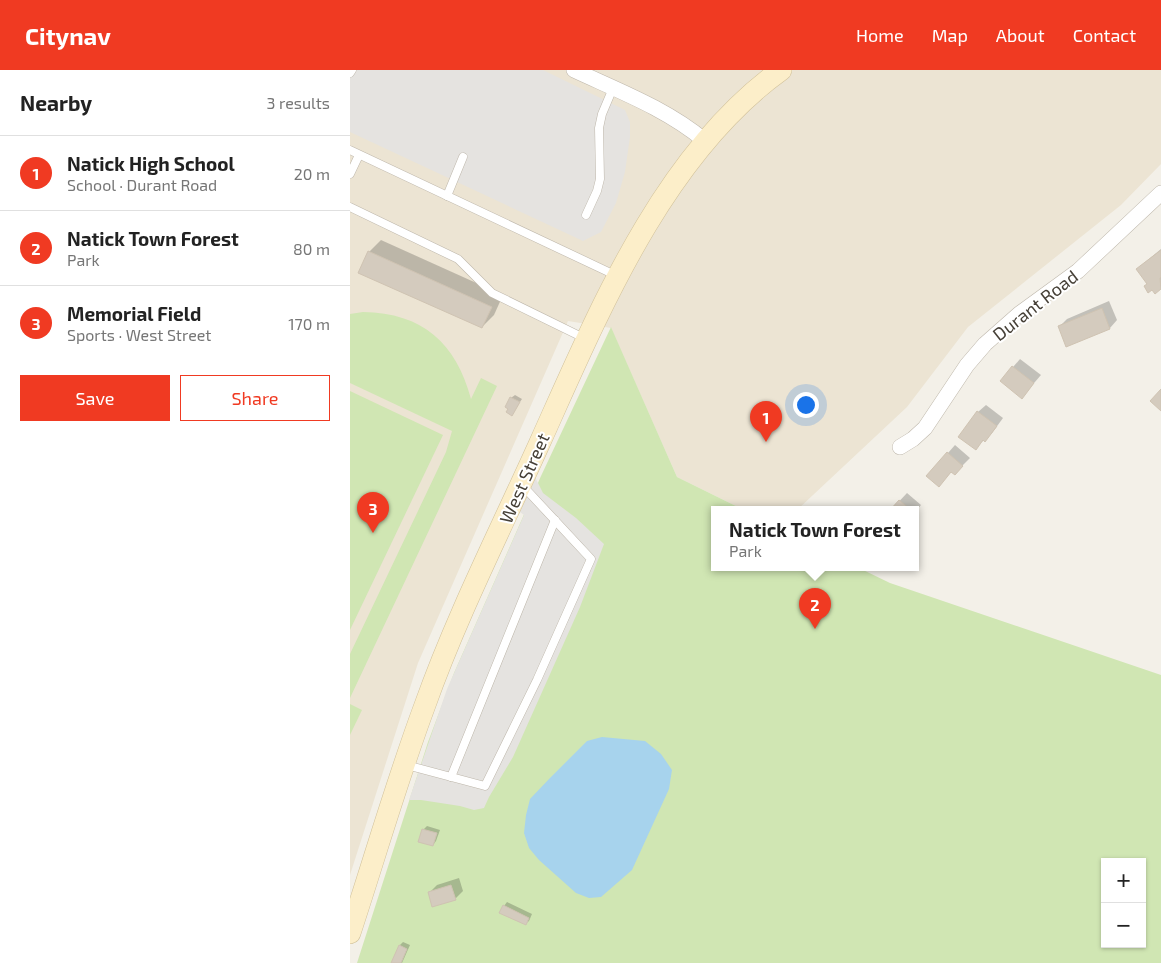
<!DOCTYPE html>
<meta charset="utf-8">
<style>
:root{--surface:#fff;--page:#f2f2f2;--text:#222;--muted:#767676;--line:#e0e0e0;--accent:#f03a22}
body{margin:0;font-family:"Exo 2",sans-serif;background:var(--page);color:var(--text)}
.controls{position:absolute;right:15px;bottom:15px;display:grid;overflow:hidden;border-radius:0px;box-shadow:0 1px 4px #0004}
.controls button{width:45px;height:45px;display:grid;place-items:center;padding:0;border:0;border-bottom:1px solid var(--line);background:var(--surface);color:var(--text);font:25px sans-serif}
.you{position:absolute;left:455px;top:334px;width:18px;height:18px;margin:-12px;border:4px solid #fff;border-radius:50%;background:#1a73e8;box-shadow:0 0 0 8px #1a73e833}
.badge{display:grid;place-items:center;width:32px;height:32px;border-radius:50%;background:var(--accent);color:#fff;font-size:16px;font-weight:700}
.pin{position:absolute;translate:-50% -41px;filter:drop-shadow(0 1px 2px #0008)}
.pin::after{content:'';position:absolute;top:26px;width:18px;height:15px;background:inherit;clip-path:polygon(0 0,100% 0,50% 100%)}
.popup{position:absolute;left:361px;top:436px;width:208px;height:65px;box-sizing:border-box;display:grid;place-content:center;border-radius:0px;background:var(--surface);filter:drop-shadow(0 1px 4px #0005);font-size:16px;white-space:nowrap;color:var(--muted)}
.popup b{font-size:19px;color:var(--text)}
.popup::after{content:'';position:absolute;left:50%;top:100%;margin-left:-10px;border:10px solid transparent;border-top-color:var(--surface)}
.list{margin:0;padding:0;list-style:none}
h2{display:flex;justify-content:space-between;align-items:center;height:65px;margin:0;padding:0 20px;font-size:21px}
h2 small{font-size:16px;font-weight:400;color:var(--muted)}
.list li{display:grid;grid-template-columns:32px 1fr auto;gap:15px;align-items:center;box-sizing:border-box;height:75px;padding:0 20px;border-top:1px solid var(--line)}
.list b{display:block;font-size:19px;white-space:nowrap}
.list p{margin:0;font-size:16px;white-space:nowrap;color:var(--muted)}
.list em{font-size:16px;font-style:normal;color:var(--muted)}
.actions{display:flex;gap:10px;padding:15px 20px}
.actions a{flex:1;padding:11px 0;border:1px solid var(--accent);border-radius:0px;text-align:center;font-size:18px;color:var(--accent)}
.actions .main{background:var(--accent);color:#fff}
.map{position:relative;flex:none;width:811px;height:893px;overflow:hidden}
header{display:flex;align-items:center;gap:30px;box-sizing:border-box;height:70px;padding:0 25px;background:var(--accent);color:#fff}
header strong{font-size:24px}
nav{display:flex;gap:28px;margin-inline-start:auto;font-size:18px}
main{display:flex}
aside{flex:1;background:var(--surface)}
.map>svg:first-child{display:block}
.education{fill:#ece4d3}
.green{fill:#d0e6b3;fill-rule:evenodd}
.parking{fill:#e5e3e0}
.water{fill:#a7d3ed}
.shadow{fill:#0003}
.building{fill:#d4cbbe;stroke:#cfc3b2}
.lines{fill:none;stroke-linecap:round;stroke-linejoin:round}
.lane-casing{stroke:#beb7ab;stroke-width:9}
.street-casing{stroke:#beb7ab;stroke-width:16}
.secondary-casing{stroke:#d1c199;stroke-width:22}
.lane{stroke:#fff;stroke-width:8}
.street{stroke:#fff;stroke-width:15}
.secondary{stroke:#fceec9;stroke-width:21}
.labels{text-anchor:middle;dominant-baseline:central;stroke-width:4;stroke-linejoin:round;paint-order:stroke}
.street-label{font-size:18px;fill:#464037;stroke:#fff}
</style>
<header>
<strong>Citynav</strong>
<nav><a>Home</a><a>Map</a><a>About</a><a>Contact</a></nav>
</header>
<main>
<aside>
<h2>Nearby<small>3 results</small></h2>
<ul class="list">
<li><span class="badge">1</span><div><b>Natick High School</b><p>School · Durant Road</p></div><em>20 m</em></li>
<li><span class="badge">2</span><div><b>Natick Town Forest</b><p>Park</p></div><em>80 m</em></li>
<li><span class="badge">3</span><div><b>Memorial Field</b><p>Sports · West Street</p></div><em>170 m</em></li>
</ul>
<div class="actions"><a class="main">Save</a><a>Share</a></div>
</aside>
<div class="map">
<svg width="811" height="893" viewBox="0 0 811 893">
<rect width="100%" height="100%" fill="#f3f0e8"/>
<!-- education -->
<polygon class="education" points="0,0 811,0 811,94 771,135 618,257 557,337 447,440 394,440 327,407 261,258 218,251 68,593 0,805"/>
<!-- green -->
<g class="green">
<path d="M13,242C73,243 106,273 121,329L131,308L147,316L0,628V584L96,382L102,361L0,313V244Z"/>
<path d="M261,257L327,407L394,440H365V498H509L540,513L811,605V893H7L78,672L104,603L191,406ZM755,792H792V874H755Z"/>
<polygon points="0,321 93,365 0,560"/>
<polygon points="0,634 12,640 0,665"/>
</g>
<!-- parking -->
<g class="parking">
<polygon points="0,0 193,0 275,40 280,52 280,67 275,102 266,133 251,162 233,171 0,62"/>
<polygon points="184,405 193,423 226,448 254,474 230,537 163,687 139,727 134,738 124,740 110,736 71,730 59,730 97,619 174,445 167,440"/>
</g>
<!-- water -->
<polygon class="water" points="252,667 295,671 311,684 322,700 319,719 282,800 251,827 239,828 226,823 189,790 179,778 174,763 176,745 180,729 200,708 237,671"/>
<!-- shadow -->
<g class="shadow">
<polygon points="31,170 153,225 144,245 132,257 19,182"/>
<polygon points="811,179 811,218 805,222 787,199"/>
<polygon points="759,231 767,250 760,258 717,275 709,257 717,249"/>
<polygon points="670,289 691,305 672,327 651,311"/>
<polygon points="165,325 172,329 162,344 161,328"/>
<polygon points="636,335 653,348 642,363 625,378 628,342"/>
<polygon points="605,375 620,388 612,396 602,401 589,415 598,383"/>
<polygon points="557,423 571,435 565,442 565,440 541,440"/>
<polygon points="77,756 90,760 86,771 83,775 73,760"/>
<polygon points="109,808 113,821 105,829 79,823 87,815"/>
<polygon points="157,832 182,844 179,851 175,854 154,836"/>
<polygon points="53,872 60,875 52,893 42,893 50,875"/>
</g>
<!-- building -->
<g class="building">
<polygon points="811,180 811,207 810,208 811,219 805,224 802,220 798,223 794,216 797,214 786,199"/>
<polygon points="18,181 142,237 132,258 8,203"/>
<polygon points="752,238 760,259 716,277 708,256"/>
<polygon points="662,296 684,313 672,329 650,311"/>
<polygon points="811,319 811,341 800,331"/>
<polygon points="160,327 170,332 162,346 156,342 158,339 155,337"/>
<polygon points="627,341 647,356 635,372 633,370 626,380 608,367"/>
<polygon points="597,382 613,396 605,405 601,402 589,417 576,406"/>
<polygon points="549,430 561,440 540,440"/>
<polygon points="72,759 87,763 83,776 68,772"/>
<polygon points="101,815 106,830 82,837 78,822"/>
<polygon points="153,835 179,848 176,855 149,843"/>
<polygon points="49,875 57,879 51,893 41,893"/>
</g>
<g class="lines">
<!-- lane casing -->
<g class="lane-casing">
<g id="lane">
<polyline points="0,3 2,0"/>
<polyline points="0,80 267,206"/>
<polyline points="0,104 9,85"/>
<polyline points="97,126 113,87"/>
<polyline points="0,137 108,189 142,223 236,269"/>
<polyline points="236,145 247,121 250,109 249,58 252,44 263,18"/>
<polyline points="56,695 135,716 187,610 241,489 172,415"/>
<polyline points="101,707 205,450"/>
</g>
</g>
<!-- street casing -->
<g class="street-casing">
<g id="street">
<path d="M224,0C269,21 317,39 355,71"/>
<polyline points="550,377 563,369 575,358 617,295 635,274 669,244 728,201 811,123"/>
</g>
</g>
<!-- secondary casing -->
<g class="secondary-casing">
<path id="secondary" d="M0,863C25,787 47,710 75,635C107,545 152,457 191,370C249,241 313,85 431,0"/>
</g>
<!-- lane -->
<use href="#lane" class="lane"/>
<!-- street -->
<use href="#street" class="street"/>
<!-- secondary -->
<use href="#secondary" class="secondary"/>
</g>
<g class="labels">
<!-- street labels -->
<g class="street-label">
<text transform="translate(685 235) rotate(-38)">Durant Road</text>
<text transform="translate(174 408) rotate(-66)">West Street</text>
</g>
</g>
</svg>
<div class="controls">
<button>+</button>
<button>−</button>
</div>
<div class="you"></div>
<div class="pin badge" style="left:416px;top:372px">1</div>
<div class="pin badge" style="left:465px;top:559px">2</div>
<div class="popup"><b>Natick Town Forest</b>Park</div>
<div class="pin badge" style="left:23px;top:463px">3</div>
</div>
</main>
